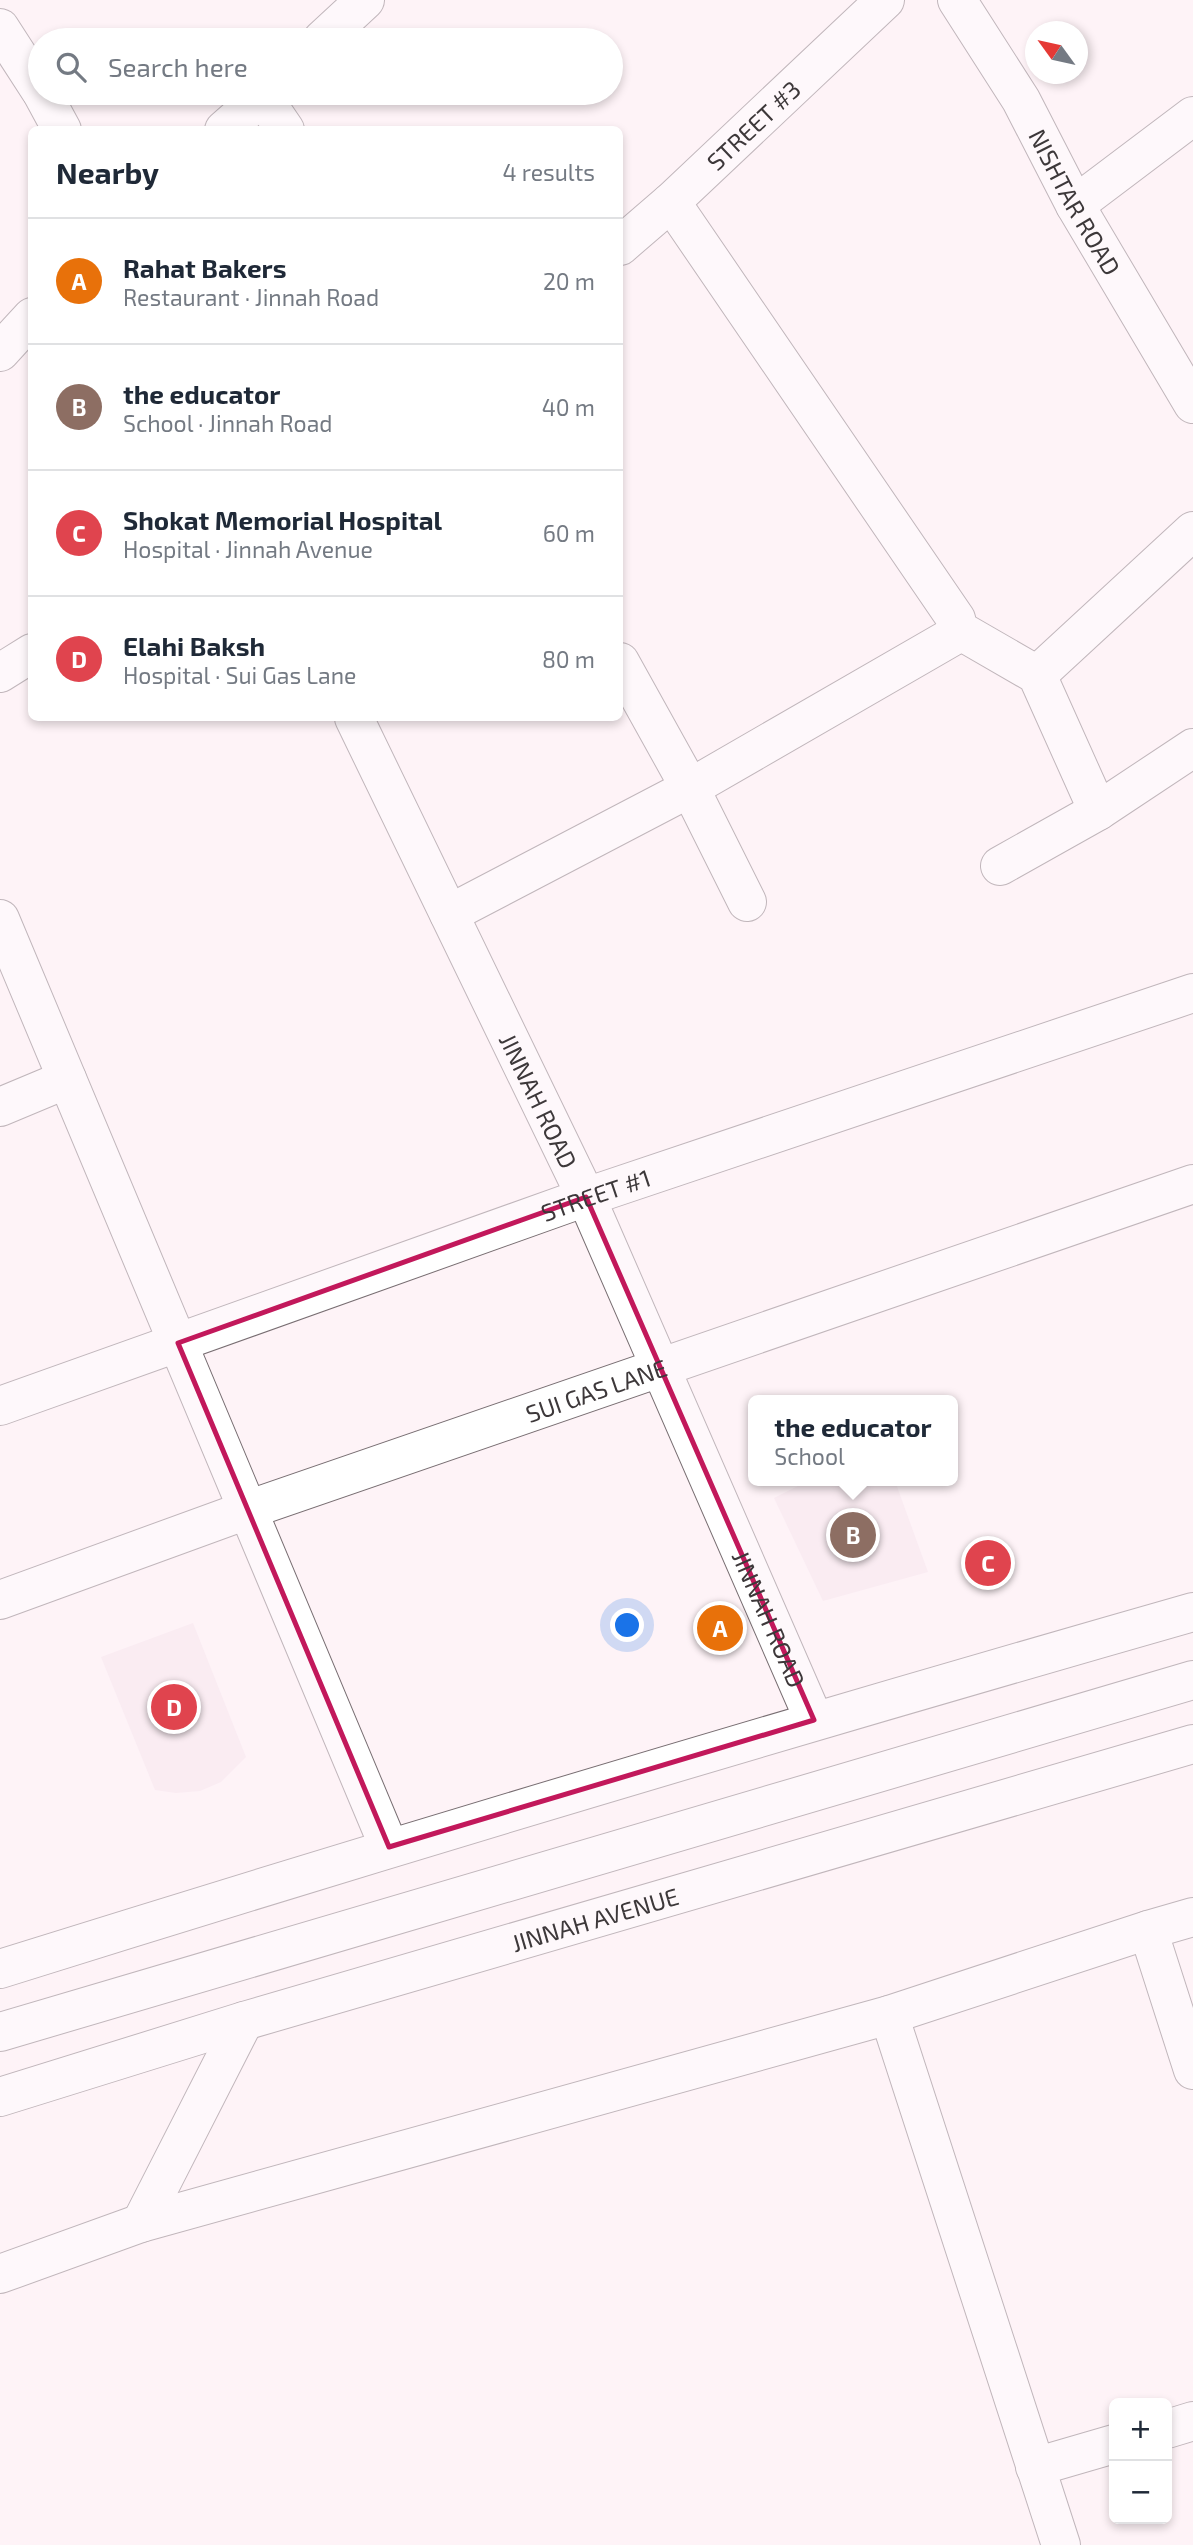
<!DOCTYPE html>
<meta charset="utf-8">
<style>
:root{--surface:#fff;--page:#f6f6f7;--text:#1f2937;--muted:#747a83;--line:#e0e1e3;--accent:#7c3aed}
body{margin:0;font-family:"Exo 2",sans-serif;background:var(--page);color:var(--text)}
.controls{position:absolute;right:21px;bottom:21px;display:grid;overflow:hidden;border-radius:10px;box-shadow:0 4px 10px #0003}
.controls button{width:63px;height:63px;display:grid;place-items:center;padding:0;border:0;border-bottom:2px solid var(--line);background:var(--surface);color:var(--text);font:35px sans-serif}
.compass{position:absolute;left:1025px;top:21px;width:63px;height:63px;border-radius:50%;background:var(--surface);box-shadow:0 4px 10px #0003;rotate:303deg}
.you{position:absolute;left:628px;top:1626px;width:24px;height:24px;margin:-18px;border:5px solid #fff;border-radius:50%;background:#1a73e8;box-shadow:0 0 0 10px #1a73e833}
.badge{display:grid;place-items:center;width:46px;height:46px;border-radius:50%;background:var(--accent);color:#fff;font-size:23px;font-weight:700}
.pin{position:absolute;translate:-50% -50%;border:4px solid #fff;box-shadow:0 2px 7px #0006}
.popup{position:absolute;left:748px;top:1395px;width:210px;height:91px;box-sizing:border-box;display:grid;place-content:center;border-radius:10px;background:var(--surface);filter:drop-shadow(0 2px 5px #0005);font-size:23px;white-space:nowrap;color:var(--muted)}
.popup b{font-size:26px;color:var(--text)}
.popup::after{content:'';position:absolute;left:50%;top:100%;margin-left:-14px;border:14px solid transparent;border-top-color:var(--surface)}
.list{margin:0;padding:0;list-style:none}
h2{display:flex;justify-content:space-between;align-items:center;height:91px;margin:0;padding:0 28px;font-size:30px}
h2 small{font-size:23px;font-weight:400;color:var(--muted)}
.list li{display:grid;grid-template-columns:46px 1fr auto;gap:21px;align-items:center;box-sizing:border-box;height:126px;padding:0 28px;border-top:2px solid var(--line)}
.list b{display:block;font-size:26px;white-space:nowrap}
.list p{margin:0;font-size:23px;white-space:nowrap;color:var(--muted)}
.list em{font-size:23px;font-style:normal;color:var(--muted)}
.icon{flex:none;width:38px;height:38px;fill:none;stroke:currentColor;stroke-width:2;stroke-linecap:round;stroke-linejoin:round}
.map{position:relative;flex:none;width:1193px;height:2545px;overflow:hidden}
.search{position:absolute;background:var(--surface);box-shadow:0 4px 10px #0003;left:28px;top:28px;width:595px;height:77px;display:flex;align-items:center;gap:18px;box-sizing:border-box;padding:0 24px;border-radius:38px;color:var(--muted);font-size:26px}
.panel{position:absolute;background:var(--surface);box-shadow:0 4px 10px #0003;left:28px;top:126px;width:595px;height:595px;border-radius:10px}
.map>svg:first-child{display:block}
.built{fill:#f7e4eb}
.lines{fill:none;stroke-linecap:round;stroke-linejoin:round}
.minor-casing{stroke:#786e72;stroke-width:40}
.primary-casing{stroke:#786e72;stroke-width:40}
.minor{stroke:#fff;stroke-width:38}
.primary{stroke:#fff;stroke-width:38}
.marked{fill:none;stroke:#c2185b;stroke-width:5;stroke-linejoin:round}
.labels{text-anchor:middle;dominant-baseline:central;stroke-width:5;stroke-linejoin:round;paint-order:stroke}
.street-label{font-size:24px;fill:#3d383a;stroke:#fef3f7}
</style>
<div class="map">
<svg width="1193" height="2545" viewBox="0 0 1193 2545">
<rect width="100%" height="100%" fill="#fef3f7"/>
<!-- built -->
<g class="built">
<polygon points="808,1481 895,1481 928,1572 823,1601 774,1498"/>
<polygon points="193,1623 246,1757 221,1782 200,1791 176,1793 155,1790 101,1657"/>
</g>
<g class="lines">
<!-- minor casing -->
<g class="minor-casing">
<g id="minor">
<path id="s1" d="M957,0L1021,100L1075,205L1193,404"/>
<polyline points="0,28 40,90"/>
<polyline points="322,40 365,0"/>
<polyline points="42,93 62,130"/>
<polyline points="262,96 285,130"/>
<polyline points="224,130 266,93"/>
<polyline points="671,202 956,619 959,630 1037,675 1098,811 1000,866"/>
<polyline points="1075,205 1193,116"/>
<path id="s2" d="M620,246L671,202L885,0"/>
<polyline points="0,352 32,317"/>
<polyline points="620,662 690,788 747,902"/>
<polyline points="0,673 32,653"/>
<polyline points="1037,675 1193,531"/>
<path id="s3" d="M354,718L586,1197L814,1720"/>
<polyline points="1098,811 1193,748"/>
<polyline points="449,914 690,788 950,638 959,630"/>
<polyline points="0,919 389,1847"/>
<polyline points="0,1107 67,1079"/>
<path id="s4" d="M0,1406L586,1197L1193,993"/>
<path id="s5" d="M0,1600L247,1510L1193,1184"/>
<polyline points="1148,1930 1193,2070"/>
<path d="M0,1969C396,1845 794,1726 1193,1612"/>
<polyline points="889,2015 1061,2545"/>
<polyline points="141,2223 244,2021"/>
<polyline points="0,2274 141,2223 889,2015 1148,1930 1193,1917"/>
<polyline points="1167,2429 1193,2421"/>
<polyline points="1035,2467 1114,2444"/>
</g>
</g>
<!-- primary casing -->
<g class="primary-casing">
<g id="primary">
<polyline points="0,2032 1193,1680"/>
<path id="s6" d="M0,2097L244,2021L1193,1744"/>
</g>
</g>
<!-- minor -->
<use href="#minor" class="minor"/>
<!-- primary -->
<use href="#primary" class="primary"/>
</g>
<!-- marked area -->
<path d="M0 0H1193V2545H0ZM586,1197L814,1720L389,1847L178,1343Z" fill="#fef3f7" fill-opacity=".55" fill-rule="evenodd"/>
<path class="marked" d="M586,1197L814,1720L389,1847L178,1343Z"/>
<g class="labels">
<!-- street labels -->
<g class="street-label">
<text stroke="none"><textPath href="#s2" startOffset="180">STREET #3</textPath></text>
<text stroke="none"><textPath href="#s1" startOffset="234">NISHTAR ROAD</textPath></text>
<text stroke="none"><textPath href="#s3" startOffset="425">JINNAH ROAD</textPath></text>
<text stroke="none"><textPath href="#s4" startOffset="632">STREET #1</textPath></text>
<text stroke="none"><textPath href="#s5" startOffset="632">SUI GAS LANE</textPath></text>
<text stroke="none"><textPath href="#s3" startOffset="992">JINNAH ROAD</textPath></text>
<text stroke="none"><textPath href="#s6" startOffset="621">JINNAH AVENUE</textPath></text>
</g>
</g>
</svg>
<div class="controls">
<button>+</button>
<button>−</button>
</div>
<svg class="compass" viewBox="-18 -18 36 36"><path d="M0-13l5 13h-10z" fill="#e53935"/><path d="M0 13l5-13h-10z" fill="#747a83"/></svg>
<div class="you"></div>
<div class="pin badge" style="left:720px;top:1628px;background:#e8710a">A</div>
<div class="pin badge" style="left:853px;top:1535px;background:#8d6e63">B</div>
<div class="popup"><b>the educator</b>School</div>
<div class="pin badge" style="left:988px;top:1563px;background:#e0444e">C</div>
<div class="pin badge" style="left:174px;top:1707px;background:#e0444e">D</div>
<div class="search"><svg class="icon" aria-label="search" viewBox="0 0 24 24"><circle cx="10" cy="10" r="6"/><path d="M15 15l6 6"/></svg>Search here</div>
<section class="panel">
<h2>Nearby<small>4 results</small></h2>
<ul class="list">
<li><span class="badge" style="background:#e8710a">A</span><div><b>Rahat Bakers</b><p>Restaurant · Jinnah Road</p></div><em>20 m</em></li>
<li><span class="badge" style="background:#8d6e63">B</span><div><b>the educator</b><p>School · Jinnah Road</p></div><em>40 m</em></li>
<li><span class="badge" style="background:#e0444e">C</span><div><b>Shokat Memorial Hospital</b><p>Hospital · Jinnah Avenue</p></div><em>60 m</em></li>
<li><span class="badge" style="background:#e0444e">D</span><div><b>Elahi Baksh</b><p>Hospital · Sui Gas Lane</p></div><em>80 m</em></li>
</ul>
</section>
</div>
